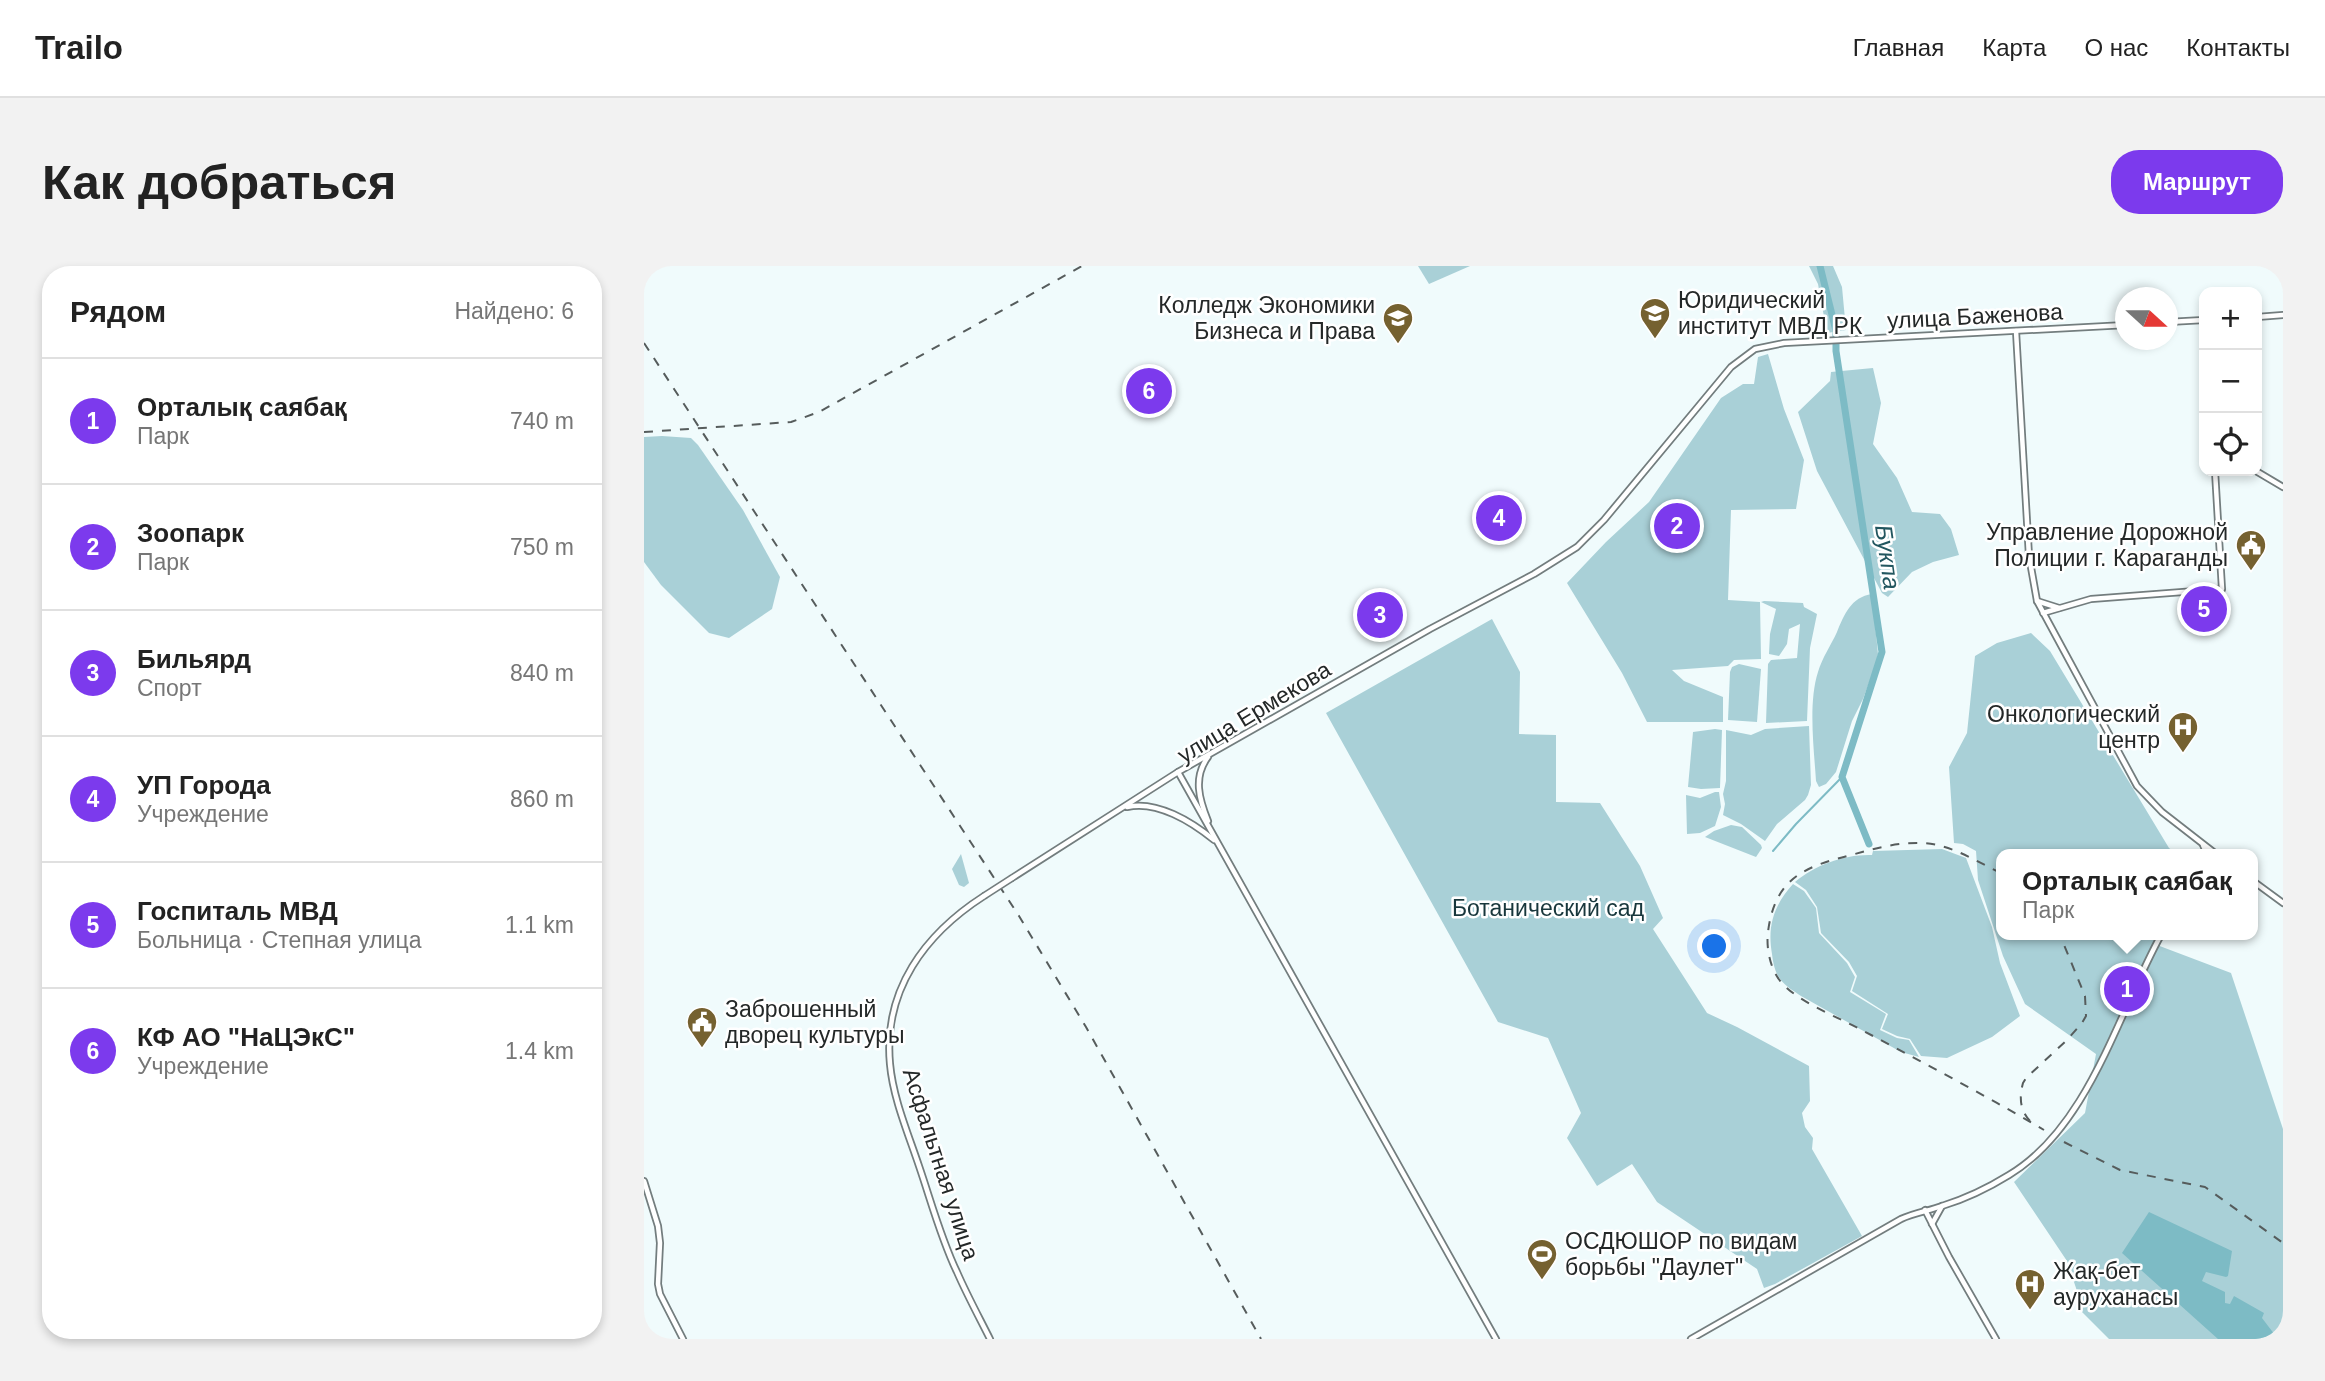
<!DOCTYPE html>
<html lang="ru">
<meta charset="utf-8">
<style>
:root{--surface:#fff;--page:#f2f2f2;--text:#222;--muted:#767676;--line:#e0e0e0;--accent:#7c3aed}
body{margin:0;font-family:Helvetica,sans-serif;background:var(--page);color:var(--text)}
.controls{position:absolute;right:21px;top:21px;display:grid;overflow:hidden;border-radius:14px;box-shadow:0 4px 10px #0003}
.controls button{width:63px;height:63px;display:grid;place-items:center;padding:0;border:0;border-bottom:2px solid var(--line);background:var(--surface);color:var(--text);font:35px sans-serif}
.compass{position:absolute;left:1471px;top:21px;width:63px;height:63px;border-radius:50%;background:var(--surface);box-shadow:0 4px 10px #0003;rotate:111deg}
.you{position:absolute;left:1071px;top:681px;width:24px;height:24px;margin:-18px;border:5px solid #fff;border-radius:50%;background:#1a73e8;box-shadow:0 0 0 10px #1a73e833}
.badge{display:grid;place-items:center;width:46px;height:46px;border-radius:50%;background:var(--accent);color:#fff;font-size:23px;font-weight:700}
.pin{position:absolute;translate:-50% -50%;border:4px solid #fff;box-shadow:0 2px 7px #0006}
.popup{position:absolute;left:1352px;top:583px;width:262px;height:91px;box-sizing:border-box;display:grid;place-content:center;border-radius:14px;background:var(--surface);filter:drop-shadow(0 2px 5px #0005);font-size:23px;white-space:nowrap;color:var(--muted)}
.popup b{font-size:26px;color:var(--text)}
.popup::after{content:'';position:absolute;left:50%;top:100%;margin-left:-14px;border:14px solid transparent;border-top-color:var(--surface)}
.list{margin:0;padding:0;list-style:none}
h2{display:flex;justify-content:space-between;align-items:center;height:91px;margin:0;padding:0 28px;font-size:30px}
h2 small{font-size:23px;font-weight:400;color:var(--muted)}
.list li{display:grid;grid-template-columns:46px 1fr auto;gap:21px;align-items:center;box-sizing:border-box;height:126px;padding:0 28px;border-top:2px solid var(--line)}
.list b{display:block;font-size:26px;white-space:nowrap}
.list p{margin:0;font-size:23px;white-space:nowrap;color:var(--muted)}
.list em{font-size:23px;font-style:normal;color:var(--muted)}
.icon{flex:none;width:38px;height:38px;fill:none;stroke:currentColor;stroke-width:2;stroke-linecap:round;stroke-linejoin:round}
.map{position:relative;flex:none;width:1639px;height:1073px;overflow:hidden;border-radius:28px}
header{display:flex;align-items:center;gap:42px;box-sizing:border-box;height:98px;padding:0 35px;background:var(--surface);border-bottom:2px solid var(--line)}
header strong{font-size:33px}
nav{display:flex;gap:38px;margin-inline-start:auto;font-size:24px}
.intro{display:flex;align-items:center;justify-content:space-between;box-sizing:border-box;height:168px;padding:0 42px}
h1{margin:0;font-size:49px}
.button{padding:18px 32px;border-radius:28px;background:var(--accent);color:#fff;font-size:24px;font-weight:700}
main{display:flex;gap:42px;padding:0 42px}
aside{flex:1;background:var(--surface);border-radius:28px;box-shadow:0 4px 10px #0003}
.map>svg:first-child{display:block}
.green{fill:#a9d0d7}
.water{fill:#7dbbc5}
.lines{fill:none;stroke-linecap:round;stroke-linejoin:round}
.stream{stroke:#7dbbc5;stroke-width:2}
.river{stroke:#7dbbc5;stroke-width:7}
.tertiary-casing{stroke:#737d7e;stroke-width:8}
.secondary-casing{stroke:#737d7e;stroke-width:8}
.tertiary{stroke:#fff;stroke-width:4.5}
.secondary{stroke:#fff;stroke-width:4.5}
.rail{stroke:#565c5c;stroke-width:2;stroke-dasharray:9 9;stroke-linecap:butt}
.secondary-bridge-casing{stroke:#737d7e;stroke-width:8;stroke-linecap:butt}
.secondary-bridge{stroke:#fff;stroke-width:4.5}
.labels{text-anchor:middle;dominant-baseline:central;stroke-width:5;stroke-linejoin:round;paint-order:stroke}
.poi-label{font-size:23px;fill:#242828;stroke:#fff;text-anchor:start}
.street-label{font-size:23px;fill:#242828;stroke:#fff}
.park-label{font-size:23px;fill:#18373c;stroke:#fff}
.water-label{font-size:24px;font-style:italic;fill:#22565f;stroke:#fff}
</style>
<header>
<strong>Trailo</strong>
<nav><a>Главная</a><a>Карта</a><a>О нас</a><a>Контакты</a></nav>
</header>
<div class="intro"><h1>Как добраться</h1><a class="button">Маршрут</a></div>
<main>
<aside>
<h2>Рядом<small>Найдено: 6</small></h2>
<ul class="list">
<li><span class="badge">1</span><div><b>Орталық саябақ</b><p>Парк</p></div><em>740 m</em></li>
<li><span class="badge">2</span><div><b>Зоопарк</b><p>Парк</p></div><em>750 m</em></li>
<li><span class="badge">3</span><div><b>Бильярд</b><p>Спорт</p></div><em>840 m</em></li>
<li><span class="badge">4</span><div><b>УП Города</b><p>Учреждение</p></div><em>860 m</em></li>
<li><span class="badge">5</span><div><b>Госпиталь МВД</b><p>Больница · Степная улица</p></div><em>1.1 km</em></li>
<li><span class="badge">6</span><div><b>КФ АО &quot;НаЦЭкС&quot;</b><p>Учреждение</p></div><em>1.4 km</em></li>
</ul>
</aside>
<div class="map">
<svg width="1639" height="1073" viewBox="0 0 1639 1073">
<rect width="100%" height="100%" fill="#f0fbfc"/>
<!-- green -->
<g class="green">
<polygon points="774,0 826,0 785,18"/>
<polygon points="1165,0 1189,0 1198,21 1202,64 1183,67 1174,18"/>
<polygon points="1124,88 1140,143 1160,194 1152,243 1087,244 1084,334 1116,336 1117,393 1090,394 1084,400 1028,404 1040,415 1079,431 1079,456 1003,456 978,407 923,317 962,276 1005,236 1077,132 1099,118 1110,118 1114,91"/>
<polygon points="1229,102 1237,137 1229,178 1253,212 1268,246 1296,248 1307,263 1315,289 1289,296 1268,306 1244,331 1238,327 1173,205 1154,146 1186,115 1187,106"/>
<polygon points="18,170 47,172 54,179 99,244 136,311 128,343 85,372 65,367 17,319 0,296 0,171"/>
<path d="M1228,328L1234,388L1232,398L1219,433L1208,455L1192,506L1182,518L1175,521L1172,515C1170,483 1164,437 1174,406C1178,392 1187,379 1193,366C1200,349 1207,331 1228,328Z"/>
<polygon points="1120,335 1159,337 1160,341 1173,348 1166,382 1163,455 1122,457 1124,398 1127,394 1153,392 1156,358 1145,363 1143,378 1135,390 1125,388 1126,368 1132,343 1117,336"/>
<polygon points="848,353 876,406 875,468 912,469 912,536 956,537 996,600 1019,652 1009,663 1063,747 1093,761 1165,800 1166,835 1158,847 1161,861 1169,872 1168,883 1218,970 1131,1018 1120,1022 1113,1003 1013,936 988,898 953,920 923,872 937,847 904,772 854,756 682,447"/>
<polygon points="1387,367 1406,385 1525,582 1533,588 1357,588 1357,669 1512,669 1513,679 1587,707 1639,863 1639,1073 1465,1073 1437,1045 1436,1034 1423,995 1370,916 1441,847 1452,788 1381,738 1359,690 1334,614 1332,585 1319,578 1310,577 1305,501 1323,467 1331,390 1353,377"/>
<polygon points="1095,398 1117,403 1113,456 1084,454 1086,406 1088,401"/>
<polygon points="1165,460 1167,519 1164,529 1161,534 1133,558 1121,575 1097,558 1079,549 1081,538 1079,528 1082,515 1082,464 1107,469 1121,463"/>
<polygon points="1071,463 1078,464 1076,522 1057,523 1044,521 1049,466"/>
<polygon points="1071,526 1075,526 1077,541 1071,560 1056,567 1043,568 1042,529 1056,532"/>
<polygon points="1087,559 1098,561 1117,579 1118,582 1112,591 1061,571 1070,565"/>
<path d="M1298,583L1322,592L1348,661L1356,697L1376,750L1348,771L1303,792L1277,790L1266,773L1253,770L1238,763L1244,748L1208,725L1213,710L1205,696L1177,667L1173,641L1162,624L1151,616C1171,599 1201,588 1228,589L1229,585Z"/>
<polygon points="317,588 325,617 320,621 315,619 308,603"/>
<path d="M1149,618L1160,625L1172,642L1175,667L1203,697L1211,711L1206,726L1242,748L1236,764L1253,772L1265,774L1275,791L1257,786L1157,730C1150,725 1142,721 1136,713C1131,706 1129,697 1128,688C1123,660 1130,639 1149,618Z"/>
</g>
<!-- water -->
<polygon class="water" points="1505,946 1588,985 1584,1010 1582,1011 1562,1006 1558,1015 1581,1026 1581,1037 1586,1038 1590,1030 1620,1047 1618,1052 1634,1073 1574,1073 1478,987"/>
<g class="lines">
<!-- stream -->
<polyline class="stream" points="1129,585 1152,558 1198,511"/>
<!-- river -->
<polyline class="river" points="1176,0 1192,65 1192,85 1238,386 1198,511 1225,578"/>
<!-- tertiary casing -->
<g class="tertiary-casing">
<g id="tertiary">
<polyline points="1612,205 1639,221"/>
<polyline points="1393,335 1415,342"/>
<polyline points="1399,347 1447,333 1578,323 1571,205"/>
<polyline points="0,915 14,960 16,977 14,1018 16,1028 39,1073"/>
<polyline points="1281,944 1305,991 1352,1073"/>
</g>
</g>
<!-- secondary casing -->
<g class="secondary-casing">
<g id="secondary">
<polyline points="1613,51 1639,49"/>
<polyline points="1524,56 1560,54"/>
<polyline points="1372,65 1385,290 1393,335 1493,520 1518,546 1572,588"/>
<polyline points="534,506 852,1073"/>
<path d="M483,541C513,534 548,556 570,574"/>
<path d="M564,555C555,533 549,511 564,491"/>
<polyline points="1559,579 1563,588"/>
<polyline points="368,612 534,506 786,363 890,308 933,281 960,254 1087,101 1111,83 1140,77 1482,59"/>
<polyline points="1609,615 1639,637"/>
<path d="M340,630C281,668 239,724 246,798C249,832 264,867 275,900C287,935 297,973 313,1006C323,1029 335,1051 346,1073"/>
<polyline points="1288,958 1298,940"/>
<path d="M1047,1073L1257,953C1270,947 1284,945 1298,940C1321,933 1344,922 1365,909C1445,861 1474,747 1517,669"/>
</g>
</g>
<!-- tertiary -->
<use href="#tertiary" class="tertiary"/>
<!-- secondary -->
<use href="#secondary" class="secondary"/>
<!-- rail -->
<g class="rail">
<polyline points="0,77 375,650 442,761 617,1073"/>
<polyline points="0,166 147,156 175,146 438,0"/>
<path d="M1357,607C1331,595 1307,578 1278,577C1256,576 1232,582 1211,588C1163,600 1131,610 1124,666C1122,682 1126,703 1137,716C1153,735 1191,750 1214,762C1276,795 1339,828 1400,864"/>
<path d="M1386,855C1376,844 1375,832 1379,817L1382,812L1423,774L1438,757L1442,750L1441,730L1416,669"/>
<polyline points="1420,876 1476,904 1561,921 1639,977"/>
</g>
<!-- secondary-bridge casing -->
<g class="secondary-bridge-casing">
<polyline id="secondary-bridge" points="340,630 368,612"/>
</g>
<!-- secondary-bridge -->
<use href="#secondary-bridge" class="secondary-bridge"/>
</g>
<!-- icons -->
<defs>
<g id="university-pin" transform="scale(1.575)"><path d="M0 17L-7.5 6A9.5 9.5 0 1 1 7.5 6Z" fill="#756130" stroke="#fff"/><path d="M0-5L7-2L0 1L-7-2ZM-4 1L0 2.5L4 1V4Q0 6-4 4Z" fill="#fff"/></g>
<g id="civic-pin" transform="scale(1.575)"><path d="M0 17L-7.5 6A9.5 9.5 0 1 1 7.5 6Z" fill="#756130" stroke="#fff"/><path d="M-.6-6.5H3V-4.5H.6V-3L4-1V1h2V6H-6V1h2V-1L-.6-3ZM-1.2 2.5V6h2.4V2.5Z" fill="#fff"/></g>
<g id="hospital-pin" transform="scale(1.575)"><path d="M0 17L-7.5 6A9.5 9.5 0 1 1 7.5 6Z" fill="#756130" stroke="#fff"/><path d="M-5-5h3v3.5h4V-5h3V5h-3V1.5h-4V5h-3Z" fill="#fff"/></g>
<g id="stadium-pin" transform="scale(1.575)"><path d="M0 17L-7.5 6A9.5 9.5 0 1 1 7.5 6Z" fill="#756130" stroke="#fff"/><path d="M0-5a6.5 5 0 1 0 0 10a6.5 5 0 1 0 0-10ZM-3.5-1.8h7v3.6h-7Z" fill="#fff"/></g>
</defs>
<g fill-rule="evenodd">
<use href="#university-pin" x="1011" y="47"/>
<use href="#university-pin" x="754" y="52"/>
<use href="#civic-pin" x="1607" y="279"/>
<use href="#hospital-pin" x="1539" y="461"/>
<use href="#civic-pin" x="58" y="756"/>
<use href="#stadium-pin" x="898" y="988"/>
<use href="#hospital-pin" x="1386" y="1018"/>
</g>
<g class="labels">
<!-- poi labels -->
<g class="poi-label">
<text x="1034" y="34">Юридический<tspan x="1034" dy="26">институт МВД РК</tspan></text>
<text x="731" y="39" text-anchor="end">Колледж Экономики<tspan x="731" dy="26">Бизнеса и Права</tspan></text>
<text x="1584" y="266" text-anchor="end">Управление Дорожной<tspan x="1584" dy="26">Полиции г. Караганды</tspan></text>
<text x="1516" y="448" text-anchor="end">Онкологический<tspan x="1516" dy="26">центр</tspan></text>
<text x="81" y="743">Заброшенный<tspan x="81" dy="26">дворец культуры</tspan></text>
<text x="921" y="975">ОСДЮШОР по видам<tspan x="921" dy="26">борьбы "Даулет"</tspan></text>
<text x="1409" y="1005">Жақ-бет<tspan x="1409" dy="26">ауруханасы</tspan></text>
</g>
<!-- street labels -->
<g class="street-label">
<text transform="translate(1331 50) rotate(-3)">улица Баженова</text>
<text transform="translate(610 446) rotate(-31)">улица Ермекова</text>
<text transform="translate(297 898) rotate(72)">Асфальтная улица</text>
</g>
<!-- park labels -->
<g class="park-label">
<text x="904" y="642">Ботанический сад</text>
</g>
<!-- water labels -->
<g class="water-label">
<text transform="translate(1244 291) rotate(82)">Букпа</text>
</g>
</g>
</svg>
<div class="controls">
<button>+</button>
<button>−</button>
<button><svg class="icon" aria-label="locate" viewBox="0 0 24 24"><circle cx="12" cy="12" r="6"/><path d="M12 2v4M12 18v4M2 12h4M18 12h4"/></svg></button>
</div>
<svg class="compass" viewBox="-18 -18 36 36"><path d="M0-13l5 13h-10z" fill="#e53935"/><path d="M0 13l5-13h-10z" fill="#767676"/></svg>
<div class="you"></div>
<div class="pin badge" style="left:1483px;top:723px">1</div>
<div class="popup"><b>Орталық саябақ</b>Парк</div>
<div class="pin badge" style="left:1033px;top:260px">2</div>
<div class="pin badge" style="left:736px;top:349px">3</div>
<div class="pin badge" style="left:855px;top:252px">4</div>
<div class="pin badge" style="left:1560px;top:343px">5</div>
<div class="pin badge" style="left:505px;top:125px">6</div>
</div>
</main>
